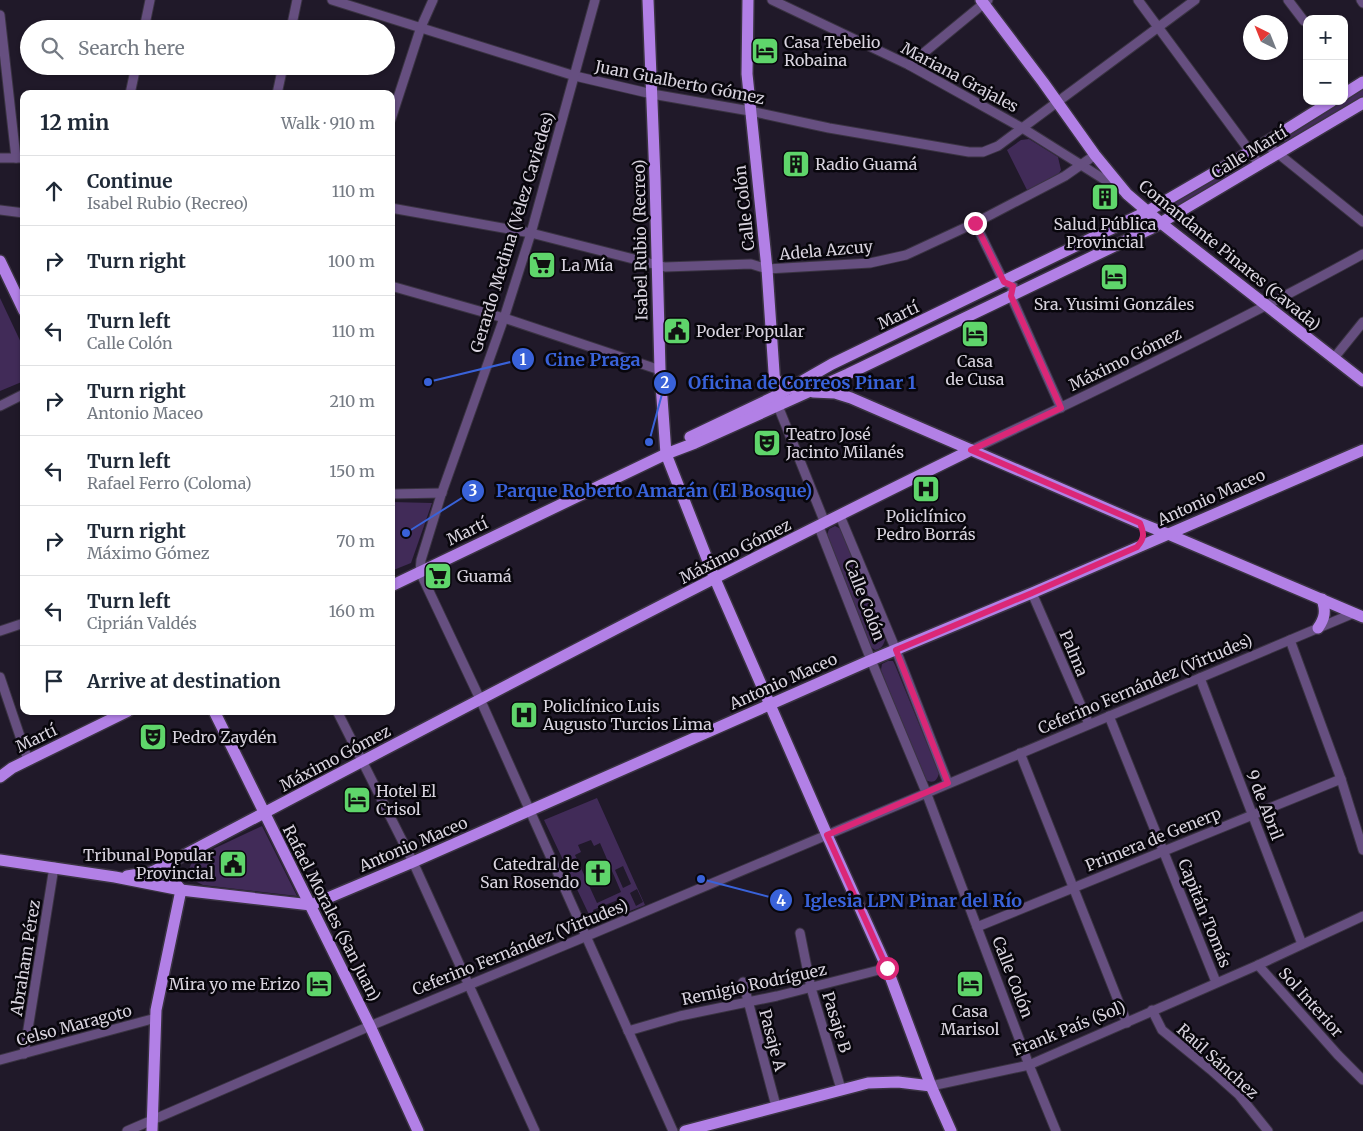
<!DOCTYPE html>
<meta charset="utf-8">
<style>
:root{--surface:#fff;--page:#f6f6f7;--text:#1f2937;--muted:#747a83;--line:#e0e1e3}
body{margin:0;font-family:Merriweather,serif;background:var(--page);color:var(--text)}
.controls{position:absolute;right:15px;top:15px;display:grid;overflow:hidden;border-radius:10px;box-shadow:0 1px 4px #0004}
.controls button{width:45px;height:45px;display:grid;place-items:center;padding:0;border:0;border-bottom:1px solid var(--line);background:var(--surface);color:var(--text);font:25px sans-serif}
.compass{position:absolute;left:1243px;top:15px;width:45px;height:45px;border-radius:50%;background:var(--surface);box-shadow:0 1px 4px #0004;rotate:317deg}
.stop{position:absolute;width:15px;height:15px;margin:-11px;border:4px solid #db2777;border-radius:50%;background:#fff}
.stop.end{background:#db2777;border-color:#fff;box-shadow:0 1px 5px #0008}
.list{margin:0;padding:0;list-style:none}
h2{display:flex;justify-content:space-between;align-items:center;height:65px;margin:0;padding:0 20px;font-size:21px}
h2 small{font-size:16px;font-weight:400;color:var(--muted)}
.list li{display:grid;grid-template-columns:32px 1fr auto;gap:15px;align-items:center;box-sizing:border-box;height:70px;padding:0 20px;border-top:1px solid var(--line)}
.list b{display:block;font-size:19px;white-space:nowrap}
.list p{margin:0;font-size:16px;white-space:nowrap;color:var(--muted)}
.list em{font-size:16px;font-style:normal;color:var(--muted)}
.icon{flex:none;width:28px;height:28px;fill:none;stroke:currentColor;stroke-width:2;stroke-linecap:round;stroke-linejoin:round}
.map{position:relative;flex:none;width:1363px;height:1131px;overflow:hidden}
.search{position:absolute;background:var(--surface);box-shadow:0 1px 4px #0004;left:20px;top:20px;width:375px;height:55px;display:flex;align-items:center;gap:12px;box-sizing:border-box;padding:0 18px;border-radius:28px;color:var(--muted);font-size:19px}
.panel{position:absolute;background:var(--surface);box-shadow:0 1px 4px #0004;left:20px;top:90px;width:375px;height:625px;border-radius:10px}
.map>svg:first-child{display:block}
.green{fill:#412b58;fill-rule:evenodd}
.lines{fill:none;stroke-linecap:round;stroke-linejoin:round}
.minor-casing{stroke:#3a3342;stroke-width:11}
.major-casing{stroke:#3a3342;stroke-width:14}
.minor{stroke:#664f80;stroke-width:9}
.major{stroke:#b280e6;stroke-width:11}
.route{stroke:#db2777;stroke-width:6}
.labels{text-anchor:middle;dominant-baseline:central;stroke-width:5;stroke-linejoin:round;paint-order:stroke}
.poi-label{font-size:16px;fill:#d8d3de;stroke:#08060c;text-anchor:start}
.street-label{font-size:16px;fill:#d8d3de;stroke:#08060c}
.leader{fill:none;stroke:#3962d9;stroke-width:2}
.callout-dot{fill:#3962d9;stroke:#08060c;stroke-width:2}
.mark-label{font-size:15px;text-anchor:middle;font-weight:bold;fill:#fff}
.callout-label{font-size:18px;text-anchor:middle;font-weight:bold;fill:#3962d9;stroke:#08060c;stroke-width:5;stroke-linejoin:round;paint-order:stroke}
</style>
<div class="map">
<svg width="1363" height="1131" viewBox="0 0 1363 1131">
<rect width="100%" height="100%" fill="#201929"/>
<!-- green -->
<g class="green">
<polygon points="1363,88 1363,96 1286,142 1283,140 1283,137 1341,101 1344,101 1344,99"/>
<polygon points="1029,139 1058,157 1061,170 1056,178 1027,190 1007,150 1021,140"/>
<polygon points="1242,161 1246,163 1246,166 1173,210 1170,208 1169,204"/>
<polygon points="0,298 24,349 24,381 0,391"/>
<polygon points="391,502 432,503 411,563 391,571"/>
<path d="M835,526L841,529L885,640C883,646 881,649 875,650L871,647L827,535L829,529Z"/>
<path d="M888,661H893L895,665L939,773C937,782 932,784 924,779L881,670L882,664Z"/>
<path d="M597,798L645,905L594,925L544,820ZM591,840L594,846L600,843L621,892L597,903L575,855L581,852L578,845ZM623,866L631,884L623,888L615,870ZM637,889L643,902L636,906L630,893ZM620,899L623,907L596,917L593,910Z"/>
<polygon points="262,826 297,896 203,885 191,879 189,869 194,858"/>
</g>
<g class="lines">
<!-- minor casing -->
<g class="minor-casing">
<g id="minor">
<polyline points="332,0 575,76 652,94 750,111 829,128 969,152 983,152 998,146 1195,0"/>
<polyline points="595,0 531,233 504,318 441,495 421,560 420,572 480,699 673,1131"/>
<polyline points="772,0 909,65 1024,129 1121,190"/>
<polyline points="1138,0 1260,165"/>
<polyline points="1288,0 1304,21"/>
<polyline points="1361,0 1363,3"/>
<polyline points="0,15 16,158"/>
<polyline points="144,29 150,0"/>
<polyline points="291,29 297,0"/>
<polyline points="909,65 988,0"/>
<polyline points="130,94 136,66"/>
<polyline points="277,94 283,66"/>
<polyline points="391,119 421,27 433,0"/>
<polyline points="1265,143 1363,222"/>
<polyline points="0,158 24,158"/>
<polyline points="391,208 531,233 665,267 751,264 767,269 870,263 906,255 975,223 1065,176 1095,155"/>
<polyline points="0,210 24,213"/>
<polyline points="975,223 1004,282 1013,286 1011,296 1061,408"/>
<polyline points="391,286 504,318 660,370"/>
<polyline points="1334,358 1363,322"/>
<polyline points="0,406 24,394"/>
<polyline points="778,406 825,523"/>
<path d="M971,450C1103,388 1235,324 1363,254"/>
<polyline points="391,494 442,493"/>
<polyline points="840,516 896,650 948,783"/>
<polyline points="819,527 871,660 926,792 1029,1065 1056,1131"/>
<polyline points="1032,593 1089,724"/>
<polyline points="0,631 24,623"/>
<polyline points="1290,640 1341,779 1363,850"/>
<polyline points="0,677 28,760"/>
<polyline points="1200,678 1302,944"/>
<polyline points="337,711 413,862 535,1131"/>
<polyline points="1109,716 1216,982"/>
<polyline points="1020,753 1127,1023"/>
<polyline points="977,927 1341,779"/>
<polyline points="800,933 811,988 841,1089"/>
<polyline points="1258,965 1338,1055 1363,1080"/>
<polyline points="743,982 776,1106"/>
<polyline points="1152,1010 1162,1030 1211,1070 1239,1095 1268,1131"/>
<polyline points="628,1031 680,1016 777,996 887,968"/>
<polyline points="24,1054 54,867"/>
<polyline points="0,1060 156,1018"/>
<polyline points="931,1086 1029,1065 1258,965 1363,916"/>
<polyline points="127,1131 370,1026 587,936 1354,613"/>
</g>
</g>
<!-- major casing -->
<g class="major-casing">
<g id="major">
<polyline points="648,0 655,179 660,370 666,454 715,579 827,835 887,968 931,1086 951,1131"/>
<polyline points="748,0 747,74 767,269 775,387"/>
<polyline points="981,0 1043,82 1095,155 1127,194 1161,223 1363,381"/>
<polyline points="1344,94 1363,82"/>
<polyline points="0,261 24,311"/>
<polyline points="775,379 784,386 795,389"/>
<polyline points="813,392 835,393 851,398 1140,523 1168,534 1363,617"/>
<polyline points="690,437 776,396 832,364 1148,211 1265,143 1332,101"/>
<polyline points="391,586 666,454 695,443 848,374 1152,228 1363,103"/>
<path d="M1318,628C1325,618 1326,611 1322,599"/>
<polyline points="214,711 370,1026 418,1131"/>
<polyline points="0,777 12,768 128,711"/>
<polyline points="0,860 115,877 181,890 311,905 413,862 871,660 1032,593 1363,450"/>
<path d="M152,872C423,729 695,585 971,450"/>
<polyline points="127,876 152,872 169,875 181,890"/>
<polyline points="152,1131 156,1010 181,890"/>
<polyline points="685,1131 868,1083 898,1082 931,1086"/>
</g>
</g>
<!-- minor -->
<use href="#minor" class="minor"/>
<!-- major -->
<use href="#major" class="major"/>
</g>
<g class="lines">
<!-- route -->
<path class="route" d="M887,968L827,835L948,783L896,650L1032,593L1137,547C1145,538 1144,533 1140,523L971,450L1061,408L1011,296L1013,286L1004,282L975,223"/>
</g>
<!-- icons -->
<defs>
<g id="hotel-square" transform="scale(1.4375)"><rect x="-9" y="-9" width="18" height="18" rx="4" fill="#5fd56b" stroke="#08060c"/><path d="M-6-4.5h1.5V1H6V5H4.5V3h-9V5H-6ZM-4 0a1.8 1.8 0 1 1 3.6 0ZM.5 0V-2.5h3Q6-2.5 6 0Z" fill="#111"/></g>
<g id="building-square" transform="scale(1.4375)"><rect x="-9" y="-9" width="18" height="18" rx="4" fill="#5fd56b" stroke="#08060c"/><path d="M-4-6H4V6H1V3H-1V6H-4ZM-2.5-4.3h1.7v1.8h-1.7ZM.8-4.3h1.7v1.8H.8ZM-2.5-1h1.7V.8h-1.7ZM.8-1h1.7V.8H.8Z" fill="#111"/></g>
<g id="supermarket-square" transform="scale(1.4375)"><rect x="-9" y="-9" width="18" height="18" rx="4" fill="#5fd56b" stroke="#08060c"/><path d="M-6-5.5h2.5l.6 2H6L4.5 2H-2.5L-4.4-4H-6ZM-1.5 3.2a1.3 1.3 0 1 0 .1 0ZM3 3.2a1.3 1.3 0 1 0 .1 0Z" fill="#111"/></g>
<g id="civic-square" transform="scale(1.4375)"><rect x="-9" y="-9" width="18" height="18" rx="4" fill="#5fd56b" stroke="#08060c"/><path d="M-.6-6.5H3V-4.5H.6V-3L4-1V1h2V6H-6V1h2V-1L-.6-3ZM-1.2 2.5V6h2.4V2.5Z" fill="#111"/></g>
<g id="theatre-square" transform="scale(1.4375)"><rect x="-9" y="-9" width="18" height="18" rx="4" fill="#5fd56b" stroke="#08060c"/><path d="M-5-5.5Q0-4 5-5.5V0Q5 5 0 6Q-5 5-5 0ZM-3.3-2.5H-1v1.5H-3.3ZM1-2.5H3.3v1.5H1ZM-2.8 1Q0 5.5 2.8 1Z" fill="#111"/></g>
<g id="hospital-square" transform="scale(1.4375)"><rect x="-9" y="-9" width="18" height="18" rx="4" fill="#5fd56b" stroke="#08060c"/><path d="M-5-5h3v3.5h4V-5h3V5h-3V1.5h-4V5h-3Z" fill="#111"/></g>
<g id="church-square" transform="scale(1.4375)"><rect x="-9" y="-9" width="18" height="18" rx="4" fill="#5fd56b" stroke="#08060c"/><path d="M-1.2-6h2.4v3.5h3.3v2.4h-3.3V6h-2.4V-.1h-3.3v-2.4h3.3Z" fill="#111"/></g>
</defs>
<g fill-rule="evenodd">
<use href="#hotel-square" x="765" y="51"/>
<use href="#building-square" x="796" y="164"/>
<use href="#building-square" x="1105" y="197"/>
<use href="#supermarket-square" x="542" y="265"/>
<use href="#hotel-square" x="1114" y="277"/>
<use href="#civic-square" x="677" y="331"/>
<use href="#hotel-square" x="975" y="334"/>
<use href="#theatre-square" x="767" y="443"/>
<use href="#hospital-square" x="926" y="489"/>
<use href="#supermarket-square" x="438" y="576"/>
<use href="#hospital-square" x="524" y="715"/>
<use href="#theatre-square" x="153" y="737"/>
<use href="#hotel-square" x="357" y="800"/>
<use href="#civic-square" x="233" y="864"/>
<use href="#church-square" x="598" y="873"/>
<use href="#hotel-square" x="319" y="984"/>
<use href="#hotel-square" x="970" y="984"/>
</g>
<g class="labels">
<!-- poi labels -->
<g class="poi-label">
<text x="784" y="42">Casa Tebelio<tspan x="784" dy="18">Robaina</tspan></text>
<text x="815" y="164">Radio Guamá</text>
<text x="1105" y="224" text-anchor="middle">Salud Pública<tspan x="1105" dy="18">Provincial</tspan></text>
<text x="561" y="265">La Mía</text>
<text x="1114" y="304" text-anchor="middle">Sra. Yusimi Gonzáles</text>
<text x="696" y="331">Poder Popular</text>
<text x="975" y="361" text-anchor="middle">Casa<tspan x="975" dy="18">de Cusa</tspan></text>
<text x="786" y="434">Teatro José<tspan x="786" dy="18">Jacinto Milanés</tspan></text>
<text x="926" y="516" text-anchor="middle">Policlínico<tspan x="926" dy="18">Pedro Borrás</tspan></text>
<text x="457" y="576">Guamá</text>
<text x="543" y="706">Policlínico Luis<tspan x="543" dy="18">Augusto Turcios Lima</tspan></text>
<text x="172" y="737">Pedro Zaydén</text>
<text x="376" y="791">Hotel El<tspan x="376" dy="18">Crisol</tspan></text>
<text x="214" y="855" text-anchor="end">Tribunal Popular<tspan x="214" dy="18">Provincial</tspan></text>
<text x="579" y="864" text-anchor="end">Catedral de<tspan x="579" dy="18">San Rosendo</tspan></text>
<text x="300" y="984" text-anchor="end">Mira yo me Erizo</text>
<text x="970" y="1011" text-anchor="middle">Casa<tspan x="970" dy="18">Marisol</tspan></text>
</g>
<!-- street labels -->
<g class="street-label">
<text transform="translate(960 77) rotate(28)">Mariana Grajales</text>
<text transform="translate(680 82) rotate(11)">Juan Gualberto Gómez</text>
<text transform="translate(1249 152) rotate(-31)">Calle Martí</text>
<text transform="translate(744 208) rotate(-96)">Calle Colón</text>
<text transform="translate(512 232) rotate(-73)">Gerardo Medina (Velez Caviedes)</text>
<text transform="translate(640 240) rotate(-91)">Isabel Rubio (Recreo)</text>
<text transform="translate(826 250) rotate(-5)">Adela Azcuy</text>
<text transform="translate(1230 255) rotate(39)">Comandante Pinares (Cavada)</text>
<text transform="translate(898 315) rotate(-26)">Martí</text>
<text transform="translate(1125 359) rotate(-26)">Máximo Gómez</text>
<text transform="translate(1211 497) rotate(-24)">Antonio Maceo</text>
<text transform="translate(467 531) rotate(-26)">Martí</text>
<text transform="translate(735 551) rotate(-27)">Máximo Gómez</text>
<text transform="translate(865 600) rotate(69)">Calle Colón</text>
<text transform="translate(1074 653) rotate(67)">Palma</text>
<text transform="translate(783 681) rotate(-24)">Antonio Maceo</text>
<text transform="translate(1145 684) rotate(-23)">Ceferino Fernández (Virtudes)</text>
<text transform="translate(36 738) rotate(-26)">Martí</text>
<text transform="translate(335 758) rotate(-28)">Máximo Gómez</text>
<text transform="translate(1265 805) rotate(69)">9 de Abril</text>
<text transform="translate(1153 839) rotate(-22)">Primera de Generp</text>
<text transform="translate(413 844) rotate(-23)">Antonio Maceo</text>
<text transform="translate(332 913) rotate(63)">Rafael Morales (San Juan)</text>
<text transform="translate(1205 913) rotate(68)">Capitán Tomás</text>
<text transform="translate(520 947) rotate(-22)">Ceferino Fernández (Virtudes)</text>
<text transform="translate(25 958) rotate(-81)">Abraham Pérez</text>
<text transform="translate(1013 977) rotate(69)">Calle Colón</text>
<text transform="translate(754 984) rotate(-12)">Remigio Rodríguez</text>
<text transform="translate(1311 1002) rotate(48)">Sol Interior</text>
<text transform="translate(837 1022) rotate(73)">Pasaje B</text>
<text transform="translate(74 1025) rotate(-15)">Celso Maragoto</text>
<text transform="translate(1069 1028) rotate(-22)">Frank País (Sol)</text>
<text transform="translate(773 1040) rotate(75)">Pasaje A</text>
<text transform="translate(1218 1061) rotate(42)">Raúl Sánchez</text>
</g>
</g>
<!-- callouts -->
<path class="leader" d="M428 382L523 359M649 442L665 383M406 533L473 491M701 879L781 900"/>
<g class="callout-dot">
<circle cx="428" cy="382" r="5"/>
<circle cx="649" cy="442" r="5"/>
<circle cx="406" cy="533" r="5"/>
<circle cx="701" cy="879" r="5"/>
<circle cx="523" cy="359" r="12"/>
<circle cx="665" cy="383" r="12"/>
<circle cx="473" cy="491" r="12"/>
<circle cx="781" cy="900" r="12"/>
</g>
<g class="mark-label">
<text x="523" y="365">1</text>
<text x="665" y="388">2</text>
<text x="473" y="496">3</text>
<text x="781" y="906">4</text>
</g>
<g class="callout-label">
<text x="593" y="366">Cine Praga</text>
<text x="802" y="389">Oficina de Correos Pinar 1</text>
<text x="654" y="497">Parque Roberto Amarán (El Bosque)</text>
<text x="913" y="907">Iglesia LPN Pinar del Río</text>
</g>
</svg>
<div class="controls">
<button>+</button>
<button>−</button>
</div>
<svg class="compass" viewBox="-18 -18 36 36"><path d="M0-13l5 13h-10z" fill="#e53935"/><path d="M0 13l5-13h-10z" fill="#747a83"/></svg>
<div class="stop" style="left:887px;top:968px"></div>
<div class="stop end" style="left:975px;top:223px"></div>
<div class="search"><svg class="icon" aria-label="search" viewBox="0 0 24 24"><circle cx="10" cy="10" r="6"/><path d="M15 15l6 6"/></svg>Search here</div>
<section class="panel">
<h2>12 min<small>Walk · 910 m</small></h2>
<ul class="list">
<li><svg class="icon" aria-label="ahead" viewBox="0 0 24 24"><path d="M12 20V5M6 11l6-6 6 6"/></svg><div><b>Continue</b><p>Isabel Rubio (Recreo)</p></div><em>110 m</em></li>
<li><svg class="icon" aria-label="right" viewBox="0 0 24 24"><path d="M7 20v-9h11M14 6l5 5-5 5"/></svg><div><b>Turn right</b></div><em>100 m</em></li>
<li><svg class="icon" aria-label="left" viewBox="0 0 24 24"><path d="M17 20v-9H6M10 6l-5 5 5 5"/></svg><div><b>Turn left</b><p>Calle Colón</p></div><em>110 m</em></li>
<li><svg class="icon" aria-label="right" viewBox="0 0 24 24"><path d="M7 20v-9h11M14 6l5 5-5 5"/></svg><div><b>Turn right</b><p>Antonio Maceo</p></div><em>210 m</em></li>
<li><svg class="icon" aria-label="left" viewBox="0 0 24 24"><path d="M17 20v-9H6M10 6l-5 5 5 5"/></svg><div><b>Turn left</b><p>Rafael Ferro (Coloma)</p></div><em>150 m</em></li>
<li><svg class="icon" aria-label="right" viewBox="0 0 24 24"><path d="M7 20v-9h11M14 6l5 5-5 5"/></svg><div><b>Turn right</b><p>Máximo Gómez</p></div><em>70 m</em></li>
<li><svg class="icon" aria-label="left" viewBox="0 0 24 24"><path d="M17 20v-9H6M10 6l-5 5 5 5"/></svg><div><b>Turn left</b><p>Ciprián Valdés</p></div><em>160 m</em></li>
<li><svg class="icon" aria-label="arrive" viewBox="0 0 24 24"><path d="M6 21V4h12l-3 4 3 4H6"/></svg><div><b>Arrive at destination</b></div></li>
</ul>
</section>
</div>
